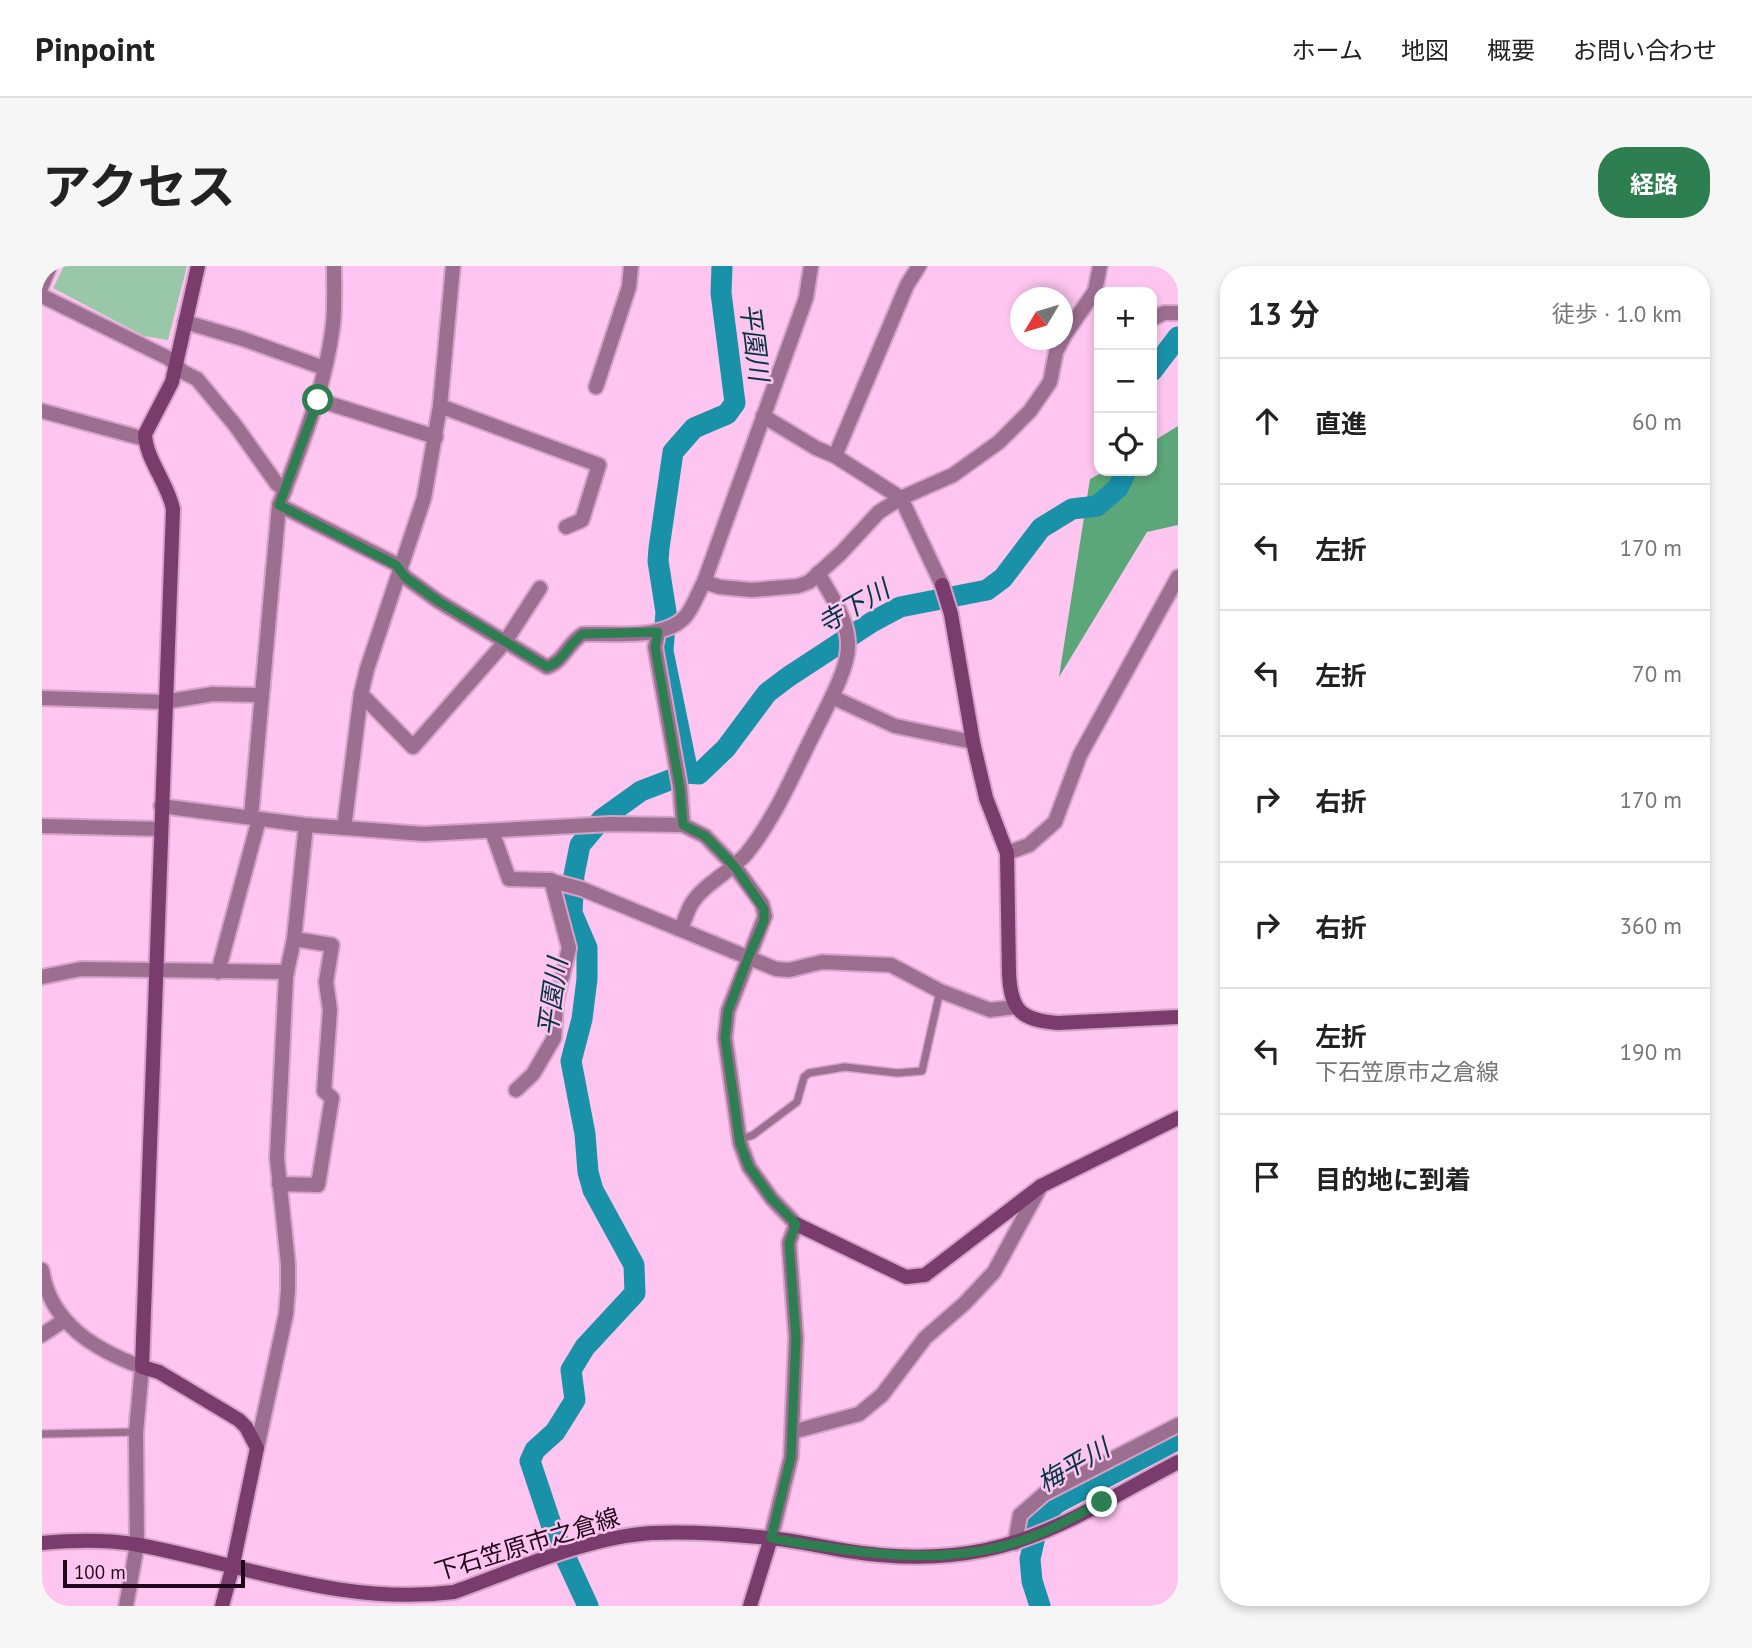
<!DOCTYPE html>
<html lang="ja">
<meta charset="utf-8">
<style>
:root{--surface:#fff;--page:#f6f6f6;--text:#222;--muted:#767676;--line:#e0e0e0;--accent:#2d7f51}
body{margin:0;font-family:"PT Sans","Noto Sans JP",sans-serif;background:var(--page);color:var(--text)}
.controls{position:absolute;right:21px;top:21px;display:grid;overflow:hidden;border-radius:14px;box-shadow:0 4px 10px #0003}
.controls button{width:63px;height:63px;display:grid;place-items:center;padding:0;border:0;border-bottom:2px solid var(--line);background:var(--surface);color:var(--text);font:35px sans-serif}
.compass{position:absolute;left:968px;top:21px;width:63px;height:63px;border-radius:50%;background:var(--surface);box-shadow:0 4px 10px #0003;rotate:232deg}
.scale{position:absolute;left:21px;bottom:18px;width:182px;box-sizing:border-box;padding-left:7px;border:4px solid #20081b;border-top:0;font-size:19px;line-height:24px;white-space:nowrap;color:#20081b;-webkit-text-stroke:5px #fdc5ef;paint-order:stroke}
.stop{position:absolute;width:21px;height:21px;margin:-16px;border:5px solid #2d7f51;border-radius:50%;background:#fff}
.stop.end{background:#2d7f51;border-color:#fff;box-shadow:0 2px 7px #0008}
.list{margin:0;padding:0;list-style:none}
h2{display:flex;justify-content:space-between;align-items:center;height:91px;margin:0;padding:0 28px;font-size:30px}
h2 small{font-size:23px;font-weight:400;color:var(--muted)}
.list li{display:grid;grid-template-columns:46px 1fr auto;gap:21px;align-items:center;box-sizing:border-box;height:126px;padding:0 28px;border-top:2px solid var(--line)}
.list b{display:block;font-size:26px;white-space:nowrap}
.list p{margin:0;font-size:23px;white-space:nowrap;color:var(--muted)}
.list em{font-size:23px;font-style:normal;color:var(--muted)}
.icon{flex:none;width:38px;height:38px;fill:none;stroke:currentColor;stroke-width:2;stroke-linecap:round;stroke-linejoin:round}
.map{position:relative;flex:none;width:1136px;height:1340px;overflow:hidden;border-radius:28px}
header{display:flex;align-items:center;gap:42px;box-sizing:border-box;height:98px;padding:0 35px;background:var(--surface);border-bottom:2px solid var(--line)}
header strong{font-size:33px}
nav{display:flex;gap:38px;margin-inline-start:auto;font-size:24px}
.intro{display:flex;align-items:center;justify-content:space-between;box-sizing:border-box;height:168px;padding:0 42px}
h1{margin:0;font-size:49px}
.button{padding:18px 32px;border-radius:28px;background:var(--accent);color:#fff;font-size:24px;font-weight:700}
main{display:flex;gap:42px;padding:0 42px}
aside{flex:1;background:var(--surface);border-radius:28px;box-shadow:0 4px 10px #0003}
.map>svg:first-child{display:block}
.green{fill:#99c8a9}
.forest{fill:#5ca779}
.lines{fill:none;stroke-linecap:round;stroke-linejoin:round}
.river{stroke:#1891a9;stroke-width:21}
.lane-casing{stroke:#d5a3c9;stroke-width:10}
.street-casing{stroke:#d5a3c9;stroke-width:18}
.secondary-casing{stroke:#d5a3c9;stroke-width:18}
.lane{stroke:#9c6f91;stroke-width:7}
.street{stroke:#9c6f91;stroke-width:14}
.secondary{stroke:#7a3b6d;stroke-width:14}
.route{stroke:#2d7f51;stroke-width:9}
.labels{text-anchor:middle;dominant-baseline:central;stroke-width:5;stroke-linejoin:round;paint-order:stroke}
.street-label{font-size:24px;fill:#20081b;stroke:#fdc5ef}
.water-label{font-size:26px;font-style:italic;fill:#033741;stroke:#fdc5ef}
</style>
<header>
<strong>Pinpoint</strong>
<nav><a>ホーム</a><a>地図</a><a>概要</a><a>お問い合わせ</a></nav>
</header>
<div class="intro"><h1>アクセス</h1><a class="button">経路</a></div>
<main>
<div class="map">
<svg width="1136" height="1340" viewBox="0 0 1136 1340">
<rect width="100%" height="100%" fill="#fdc5ef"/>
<!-- green -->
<polygon class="green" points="22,0 145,0 126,74 102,70 11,22"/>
<!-- forest -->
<polygon class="forest" points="1136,160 1136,259 1105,266 1017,411 1048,213 1063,205 1110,205 1110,176"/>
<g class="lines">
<!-- river -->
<g class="river">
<polyline points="1110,105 1136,71"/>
<polyline points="646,507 657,508 684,482 725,427 746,411 830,356 858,341 945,324 961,312 999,262 1030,243 1055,240 1076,222 1084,205"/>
<polyline points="646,507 621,385 624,346 616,295 617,282 631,186 652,162 685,148 693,137 679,27 680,0"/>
<polyline points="546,1340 511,1264 488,1195 493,1184 513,1166 533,1134 529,1104 543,1081 593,1027 592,999 551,924 546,906 543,868 529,795 540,753 545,713 545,682 530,647 532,609 538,579 560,553 599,525 646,507"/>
<polyline points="998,1340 990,1315 988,1293 997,1253 1015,1237 1136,1173"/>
</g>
<!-- lane casing -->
<g class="lane-casing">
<g id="lane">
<polyline points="0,28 12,0"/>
<polyline points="697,874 711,869 755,836 762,811 767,807 803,801 855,807 880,805 898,725"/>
<polyline points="0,1168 93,1166"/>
</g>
</g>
<!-- street casing -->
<g class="street-casing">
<g id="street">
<polyline points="0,30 126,92 141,106 155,113 193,159 235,218 243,224"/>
<polyline points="1110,53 1122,47 1136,47"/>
<polyline points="143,56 201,73 282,102"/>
<polyline points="554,121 587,21 589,0"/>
<polyline points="276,134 394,171"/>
<polyline points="398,140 557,199 540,254 524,261"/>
<polyline points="0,145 103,173"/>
<polyline points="721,150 774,182 793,190 859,232 900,319"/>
<polyline points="793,190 865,19 877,0"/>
<path d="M237,239L354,298L363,311L396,335L505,401C521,396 526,377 541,368C571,367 622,374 643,351C651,342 656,327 662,316L764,32L769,0"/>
<polyline points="662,316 678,321 710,324 756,320 767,316 799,287 837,246 859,232 911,209 957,176 988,145 1008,116 1014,86 1022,70 1053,25 1058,0"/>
<polyline points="616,367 613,381 638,521 641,559"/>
<polyline points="319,428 371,481 463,376 498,322"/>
<polyline points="790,431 853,460 931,476"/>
<polyline points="0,432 122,436 171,428 219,429"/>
<polyline points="119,540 264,559 382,568 569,558 641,559 663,570 693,601 720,638 723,650 686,745 683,772 698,877 707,901 730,933 754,958 747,977 754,1072 749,1191 729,1272"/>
<path d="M209,551L237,239C259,180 283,123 291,59C293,40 292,19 292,0"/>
<polyline points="0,560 119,563"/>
<polyline points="302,562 319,428 325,403 382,232 398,140 411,0"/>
<polyline points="450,565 467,613 506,614 540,623 734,703 747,704 780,696 849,699 898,725 948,744 973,741"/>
<polyline points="965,587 987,579 1013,556 1038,489 1136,311"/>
<path d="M639,662C643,654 645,645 650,637C663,617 689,606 705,587C734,551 752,506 773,465C783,444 806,404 806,381C807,354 789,330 776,307"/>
<polyline points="176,706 217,553"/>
<polyline points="0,711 39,703 245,706"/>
<polyline points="474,824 491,808 512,772 514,736 527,682 509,614"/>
<polyline points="237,918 276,919 290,832 282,825 288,744 284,716 290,679 252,673"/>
<path d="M0,1004C8,1057 53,1084 100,1101L94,1166L95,1279L84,1340"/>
<polyline points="0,1069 21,1055"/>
<polyline points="750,1166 817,1148 840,1129 883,1072 923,1037 952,1006 999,920"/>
<polyline points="215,1182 244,1048 246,1024 246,998 235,892 244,710 252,673 264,559"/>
<polyline points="973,1277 978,1249 1002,1228 1136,1159"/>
</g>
</g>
<!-- secondary casing -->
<g class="secondary-casing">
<g id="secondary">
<path d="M156,0L130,116L103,168C104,194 126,217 131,243L100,1101L117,1106L197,1154L204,1161L215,1182L190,1303L180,1340"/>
<path d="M900,319L909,348L931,476L944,532L965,587L967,708C969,745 979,754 1016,757L1136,751"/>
<polyline points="754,958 864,1011 883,1009 999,920 1136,852"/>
<path d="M0,1277C32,1274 65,1273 97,1279C203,1299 301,1340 412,1326C474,1304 544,1271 610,1267C648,1265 689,1268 727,1272C753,1274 779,1281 806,1285C850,1292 899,1293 943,1284C1012,1270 1074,1228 1136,1196"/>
<polyline points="708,1340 729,1272"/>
</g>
</g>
<!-- lane -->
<use href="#lane" class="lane"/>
<!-- street -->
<use href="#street" class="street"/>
<!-- secondary -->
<use href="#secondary" class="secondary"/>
</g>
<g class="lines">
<!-- route -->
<path class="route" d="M276,134L237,239L354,299L363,311L396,335L505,401C521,396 527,377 541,368L616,366L613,381L638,522L641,559L663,570L693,601L722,643V655L706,692L686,745L683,772L698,877L707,901L730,933L754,958L747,977L754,1072L749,1191L729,1272C810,1286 897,1302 978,1275C1007,1266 1033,1250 1060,1236"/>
</g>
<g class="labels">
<!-- street labels -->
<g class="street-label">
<text transform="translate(485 1278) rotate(-17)">下石笠原市之倉線</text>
</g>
<!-- water labels -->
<g class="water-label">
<text transform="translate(713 76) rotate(83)">平園川</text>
<text transform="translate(811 340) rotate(-30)">寺下川</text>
<text transform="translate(510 731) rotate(-82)">平園川</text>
<text transform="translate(1031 1199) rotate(-30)">梅平川</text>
</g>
</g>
</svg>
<div class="controls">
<button>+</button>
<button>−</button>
<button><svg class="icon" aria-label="locate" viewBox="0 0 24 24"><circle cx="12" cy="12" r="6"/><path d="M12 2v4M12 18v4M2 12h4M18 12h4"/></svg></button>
</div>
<svg class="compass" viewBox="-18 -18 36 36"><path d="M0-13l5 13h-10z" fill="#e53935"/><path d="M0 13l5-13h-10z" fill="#767676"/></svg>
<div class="scale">100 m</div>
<div class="stop" style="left:276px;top:134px"></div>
<div class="stop end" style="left:1060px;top:1236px"></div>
</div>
<aside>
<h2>13 分<small>徒歩 · 1.0 km</small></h2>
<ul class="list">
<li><svg class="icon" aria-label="ahead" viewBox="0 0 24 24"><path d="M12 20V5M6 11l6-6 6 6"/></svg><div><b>直進</b></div><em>60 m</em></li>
<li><svg class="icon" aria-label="left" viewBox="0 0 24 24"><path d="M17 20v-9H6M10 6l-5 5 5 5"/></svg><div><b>左折</b></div><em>170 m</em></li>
<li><svg class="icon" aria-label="left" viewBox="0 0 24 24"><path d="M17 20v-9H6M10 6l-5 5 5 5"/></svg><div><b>左折</b></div><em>70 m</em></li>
<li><svg class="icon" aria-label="right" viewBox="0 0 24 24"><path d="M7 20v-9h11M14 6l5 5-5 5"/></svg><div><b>右折</b></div><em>170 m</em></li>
<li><svg class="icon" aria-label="right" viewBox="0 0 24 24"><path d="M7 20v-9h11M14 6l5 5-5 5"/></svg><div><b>右折</b></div><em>360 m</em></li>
<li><svg class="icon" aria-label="left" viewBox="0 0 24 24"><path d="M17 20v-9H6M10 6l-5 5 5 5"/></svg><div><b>左折</b><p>下石笠原市之倉線</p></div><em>190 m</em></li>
<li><svg class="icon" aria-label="arrive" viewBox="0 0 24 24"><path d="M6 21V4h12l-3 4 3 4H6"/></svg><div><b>目的地に到着</b></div></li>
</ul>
</aside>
</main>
